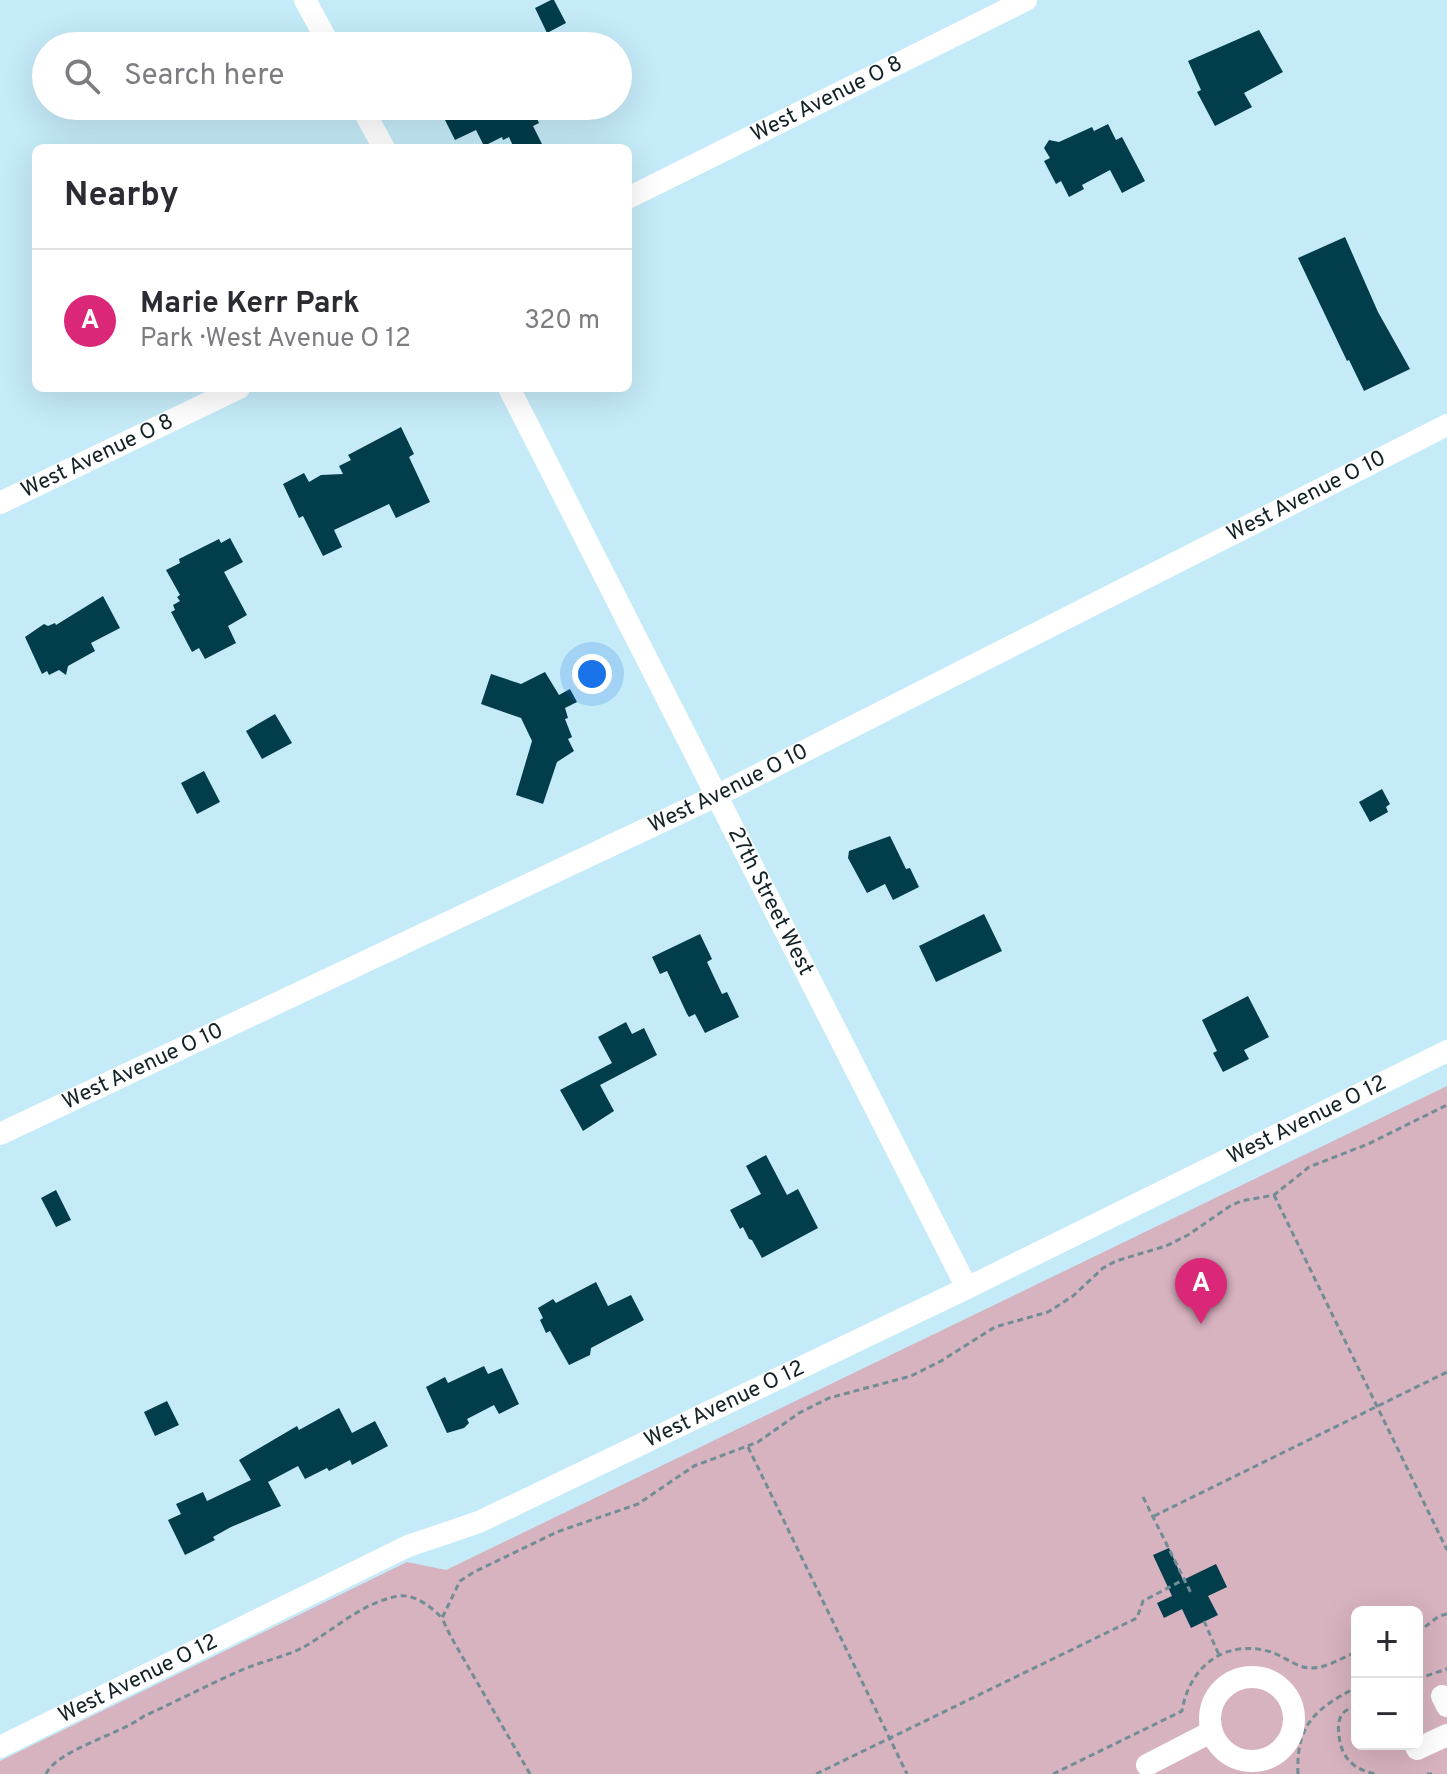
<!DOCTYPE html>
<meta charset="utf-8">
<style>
:root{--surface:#fff;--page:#f2f2f3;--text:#2b2b33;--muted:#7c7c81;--line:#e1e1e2;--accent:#db2777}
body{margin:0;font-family:Overpass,sans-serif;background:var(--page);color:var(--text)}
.controls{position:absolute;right:24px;bottom:24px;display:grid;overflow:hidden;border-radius:12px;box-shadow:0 8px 32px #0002}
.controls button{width:72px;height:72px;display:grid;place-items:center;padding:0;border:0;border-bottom:2px solid var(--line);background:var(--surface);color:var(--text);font:40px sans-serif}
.you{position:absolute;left:592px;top:674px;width:28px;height:28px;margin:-20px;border:6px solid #fff;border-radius:50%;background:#1a73e8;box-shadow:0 0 0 12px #1a73e833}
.badge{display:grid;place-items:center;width:52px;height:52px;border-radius:50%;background:var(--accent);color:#fff;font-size:26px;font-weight:700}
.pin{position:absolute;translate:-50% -66px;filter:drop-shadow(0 2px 4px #0008)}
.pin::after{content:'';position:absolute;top:42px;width:28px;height:24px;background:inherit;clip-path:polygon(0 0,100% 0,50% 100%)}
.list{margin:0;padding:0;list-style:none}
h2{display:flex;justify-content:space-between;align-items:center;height:104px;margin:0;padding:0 32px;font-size:34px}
h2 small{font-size:26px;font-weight:400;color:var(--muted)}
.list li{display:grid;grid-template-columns:52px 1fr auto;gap:24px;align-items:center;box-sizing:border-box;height:144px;padding:0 32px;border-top:2px solid var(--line)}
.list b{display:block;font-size:30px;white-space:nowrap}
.list p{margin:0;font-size:26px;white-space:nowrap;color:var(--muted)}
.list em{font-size:26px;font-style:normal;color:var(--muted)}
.icon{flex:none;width:44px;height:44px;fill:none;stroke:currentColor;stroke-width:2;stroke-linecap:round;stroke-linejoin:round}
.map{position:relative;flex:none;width:1447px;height:1774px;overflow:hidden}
.search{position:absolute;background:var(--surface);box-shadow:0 8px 32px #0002;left:32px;top:32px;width:600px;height:88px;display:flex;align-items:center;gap:20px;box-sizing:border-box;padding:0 28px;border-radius:44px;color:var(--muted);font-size:30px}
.panel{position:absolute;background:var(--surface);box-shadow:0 8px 32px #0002;left:32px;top:144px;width:600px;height:248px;border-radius:12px}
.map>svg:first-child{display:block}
.green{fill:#d7b2bf;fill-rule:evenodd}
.building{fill:#013d4b}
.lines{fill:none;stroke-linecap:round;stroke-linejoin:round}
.path{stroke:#718d95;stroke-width:3;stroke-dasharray:6 4;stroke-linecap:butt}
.minor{stroke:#fff;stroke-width:22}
.labels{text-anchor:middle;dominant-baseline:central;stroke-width:8;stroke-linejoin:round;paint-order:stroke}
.street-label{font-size:22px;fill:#132226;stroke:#dff6fd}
</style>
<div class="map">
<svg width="1447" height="1774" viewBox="0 0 1447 1774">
<rect width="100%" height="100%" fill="#c5ebf8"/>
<!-- green -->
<path class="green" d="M1447,1086V1774H0V1761L407,1562L446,1570ZM1357,1612H1417V1744H1357Z"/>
<!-- building -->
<g class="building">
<polygon points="551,0 554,0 566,23 547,33 535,8"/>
<polygon points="1259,30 1283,72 1244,93 1252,107 1215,126 1197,92 1201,90 1188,61"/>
<polygon points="469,106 531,106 539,123 533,126 544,148 514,148 509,137 503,140 502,137 484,146 476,130 455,140 444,118"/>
<polygon points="1108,124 1116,140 1122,137 1145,181 1122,193 1110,170 1082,185 1084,189 1069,197 1061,181 1056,184 1044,161 1050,158 1044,148 1049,140 1059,142 1092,127 1094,131"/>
<polygon points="1345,237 1378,312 1410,369 1364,391 1349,360 1347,361 1298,258"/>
<polygon points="401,427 414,454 409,457 430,502 396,518 389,504 334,530 342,547 323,556 303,516 299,518 283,484 304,473 309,482 321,475 343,474 339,466 351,460 348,455"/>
<polygon points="230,538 243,562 224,572 247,615 228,626 236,643 205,659 199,648 192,652 171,612 175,610 173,605 180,601 177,597 180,595 166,570 180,563 179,559 219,539 221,543"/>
<polygon points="103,596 120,628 91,643 95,651 68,666 66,675 59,670 49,675 47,671 42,674 25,637 44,624 48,626 55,623 56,625"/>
<polygon points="545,672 559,695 570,689 577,702 565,708 568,718 565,719 572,737 568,739 574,751 557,762 543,804 516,795 532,741 521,718 481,704 491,674 521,684"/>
<polygon points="275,714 292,743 262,759 246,731"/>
<polygon points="204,771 220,802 197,814 181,783"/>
<polygon points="1382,789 1390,804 1386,807 1388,812 1370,822 1359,802"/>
<polygon points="890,836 906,869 910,868 919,887 893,900 885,884 867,893 848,858 849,851"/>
<polygon points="984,914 1002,951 936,982 919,946"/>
<polygon points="700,934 712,959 707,962 722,994 727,992 739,1017 705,1033 695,1014 689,1017 687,1014 667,971 660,974 652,957"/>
<polygon points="1248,996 1269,1037 1244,1050 1249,1059 1223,1072 1213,1053 1217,1051 1202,1020"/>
<polygon points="626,1022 632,1034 644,1028 657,1055 600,1085 614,1111 583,1131 560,1090 612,1063 598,1037"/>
<polygon points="766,1155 787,1195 798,1189 818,1228 762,1258 752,1240 749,1239 743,1227 740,1229 730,1210 761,1194 746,1166"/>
<polygon points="56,1190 71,1220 56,1227 41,1198"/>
<polygon points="596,1282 608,1306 631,1295 644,1320 591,1348 590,1355 569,1365 550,1331 546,1333 540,1320 543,1318 538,1308 553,1299 556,1303"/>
<polygon points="484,1366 488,1374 502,1368 519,1404 499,1414 494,1405 467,1419 469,1423 464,1428 447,1433 426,1387 445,1377 448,1383"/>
<polygon points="167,1401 179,1425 155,1436 144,1412"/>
<polygon points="339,1408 352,1433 375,1421 388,1446 352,1465 350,1460 329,1471 327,1468 305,1479 298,1466 268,1482 281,1506 231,1527 213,1537 215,1540 185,1555 168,1520 181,1514 176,1504 203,1492 207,1501 251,1480 239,1460 297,1426 299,1430"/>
<polygon points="1169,1548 1183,1580 1216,1564 1227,1587 1208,1596 1218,1615 1191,1628 1182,1609 1164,1618 1157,1603 1172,1596 1153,1555"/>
</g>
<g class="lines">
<!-- path -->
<g class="path">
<polyline points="1274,1195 1447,1550"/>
<polyline points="748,1447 907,1774"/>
<polyline points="1143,1497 1192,1595"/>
<polyline points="1154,1516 1447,1372"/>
<polyline points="1204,1621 1219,1655"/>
<polyline points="1417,1633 1439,1616 1447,1614"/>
<polyline points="1417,1679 1447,1669"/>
<path d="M1357,1705C1352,1708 1344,1710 1341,1716C1338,1722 1338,1729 1339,1735C1341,1758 1354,1770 1376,1774"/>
<path d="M46,1774C57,1750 119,1735 144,1716C177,1701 210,1684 244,1669C263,1661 284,1657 302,1648C333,1631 362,1602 399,1596C415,1594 431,1607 441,1617"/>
<polyline points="530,1774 451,1637 442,1618 460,1581 474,1572 557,1532 638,1504 694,1466 758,1442 799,1413 829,1398 911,1376 941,1361 995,1327 1048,1312 1073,1296 1103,1268 1116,1261 1166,1246 1188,1235 1230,1206 1241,1201 1274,1195 1309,1167 1368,1144 1447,1105"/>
<polyline points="816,1774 1137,1618 1143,1601 1185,1579"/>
<path d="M1053,1774L1182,1711C1189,1667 1225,1638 1271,1652C1284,1656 1297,1668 1310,1668C1325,1669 1343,1657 1357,1652"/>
<path d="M1298,1774C1296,1724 1315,1709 1357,1687"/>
<polyline points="1427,1774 1432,1774"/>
</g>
<!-- minor -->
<g class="minor">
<polyline points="305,0 330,46"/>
<polyline points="361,106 384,148"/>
<path id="s1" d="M628,198L1026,0"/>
<path id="s2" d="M509,388L967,1288"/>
<path id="s3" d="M0,503L239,388"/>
<path id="s4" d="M0,1134L718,795L1447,425"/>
<circle cx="1252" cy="1719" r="42"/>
<polyline points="1442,1696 1447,1706"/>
<polyline points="1415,1744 1417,1749 1447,1735"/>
<path id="s5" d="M0,1747L408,1546L479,1522L967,1288L1447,1051"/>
<polyline points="1147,1765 1211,1732"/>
</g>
</g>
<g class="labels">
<!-- street labels -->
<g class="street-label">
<text stroke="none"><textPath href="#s1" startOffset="222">West Avenue O 8</textPath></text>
<text stroke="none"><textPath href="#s3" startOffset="108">West Avenue O 8</textPath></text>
<text stroke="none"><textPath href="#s4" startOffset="1454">West Avenue O 10</textPath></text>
<text stroke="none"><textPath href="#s4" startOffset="806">West Avenue O 10</textPath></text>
<text stroke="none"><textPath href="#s2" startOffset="576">27th Street West</textPath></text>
<text stroke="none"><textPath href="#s4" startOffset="158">West Avenue O 10</textPath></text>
<text stroke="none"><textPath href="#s5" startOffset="1450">West Avenue O 12</textPath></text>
<text stroke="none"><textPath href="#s5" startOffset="802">West Avenue O 12</textPath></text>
<text stroke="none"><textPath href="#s5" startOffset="154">West Avenue O 12</textPath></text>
</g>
</g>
</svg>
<div class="controls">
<button>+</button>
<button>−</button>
</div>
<div class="you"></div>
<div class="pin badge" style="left:1201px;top:1324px">A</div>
<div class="search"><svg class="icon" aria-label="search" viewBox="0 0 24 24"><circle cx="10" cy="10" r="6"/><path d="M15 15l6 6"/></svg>Search here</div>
<section class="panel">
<h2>Nearby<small></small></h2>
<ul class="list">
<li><span class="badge">A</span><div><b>Marie Kerr Park</b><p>Park · West Avenue O 12</p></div><em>320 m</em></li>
</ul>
</section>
</div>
